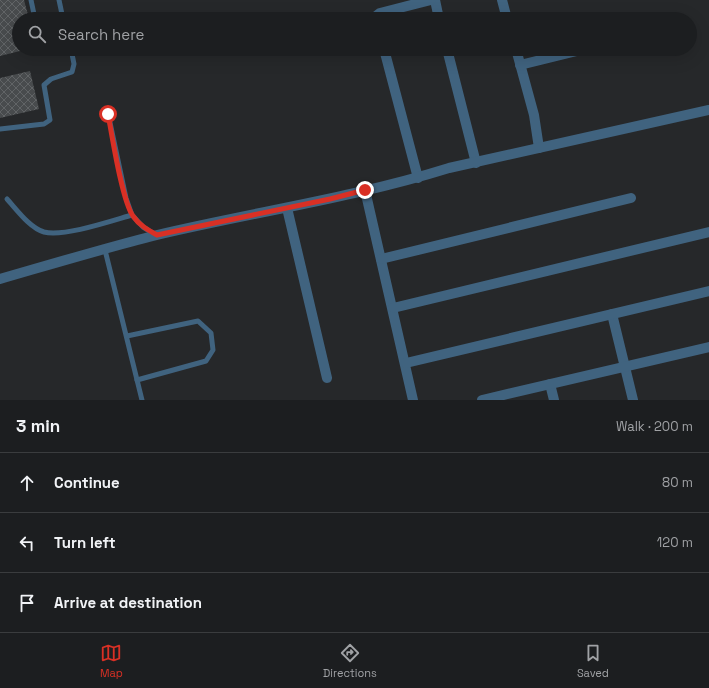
<!DOCTYPE html>
<meta charset="utf-8">
<style>
:root{--surface:#1c1e20;--page:#292b2d;--text:#f1f3f6;--muted:#a0a2a5;--line:#3a3c3e;--accent:#d93025}
body{margin:0;font-family:"Space Grotesk",sans-serif;background:var(--page);color:var(--text)}
.stop{position:absolute;width:12px;height:12px;margin:-9px;border:3px solid #d93025;border-radius:50%;background:#fff}
.stop.end{background:#d93025;border-color:#fff;box-shadow:0 1px 4px #0008}
.list{margin:0;padding:0;list-style:none}
h2{display:flex;justify-content:space-between;align-items:center;height:52px;margin:0;padding:0 16px;font-size:17px}
h2 small{font-size:13px;font-weight:400;color:var(--muted)}
.list li{display:grid;grid-template-columns:26px 1fr auto;gap:12px;align-items:center;box-sizing:border-box;height:60px;padding:0 16px;border-top:1px solid var(--line)}
.list b{display:block;font-size:15px;white-space:nowrap}
.list em{font-size:13px;font-style:normal;color:var(--muted)}
.icon{flex:none;width:22px;height:22px;fill:none;stroke:currentColor;stroke-width:2;stroke-linecap:round;stroke-linejoin:round}
.map{position:relative;flex:none;width:709px;height:400px;overflow:hidden}
.search{position:absolute;background:var(--surface);box-shadow:0 4px 16px #0002;left:12px;right:12px;top:12px;height:44px;display:flex;align-items:center;gap:10px;box-sizing:border-box;padding:0 14px;border-radius:22px;color:var(--muted);font-size:15px}
.sheet{height:232px;background:var(--surface)}
nav{display:flex;justify-content:space-around;align-items:center;box-sizing:border-box;height:56px;border-top:1px solid var(--line);background:var(--surface);font-size:11px;color:var(--muted)}
nav a{display:grid;justify-items:center;gap:2px}
nav .on{color:var(--accent)}
.map>svg:first-child{display:block}
.building{fill:url(#building-cross-hatch)}
.lines{fill:none;stroke-linecap:round;stroke-linejoin:round}
.lane{stroke:#40637f;stroke-width:5}
.street{stroke:#40637f;stroke-width:10}
.route{stroke:#d93025;stroke-width:5}
</style>
<div class="map">
<svg width="709" height="400" viewBox="0 0 709 400">
<defs>
<pattern id="building-cross-hatch" width="8" height="8" patternUnits="userSpaceOnUse"><rect width="8" height="8" fill="#484b4d"/><path d="M0 0l8 8M0 8l8-8" fill="none" stroke="#616466"/></pattern>
</defs>
<rect width="100%" height="100%" fill="#26282a"/>
<!-- building -->
<g class="building">
<polygon points="0,0 24,0 29,19 19,19 19,49 24,50 0,56"/>
<polygon points="30,71 39,109 0,118 0,78"/>
</g>
<g class="lines">
<!-- lane -->
<g class="lane">
<polyline points="31,0 35,19"/>
<polyline points="59,0 63,19"/>
<polyline points="108,113 126,198 132,215 143,227 156,235"/>
<polyline points="0,129 44,124 50,120 44,85 51,79 72,72 74,64 71,49"/>
<path d="M7,199C17,210 30,228 44,232C64,237 111,221 132,215"/>
<polyline points="105,250 142,400"/>
<polyline points="127,336 198,321 211,333 213,350 206,361 137,380"/>
</g>
<!-- street -->
<g class="street">
<polyline points="435,0 439,19"/>
<polyline points="502,0 507,19"/>
<polyline points="376,19 375,17 380,13 431,0"/>
<polyline points="384,49 418,178"/>
<polyline points="447,49 476,163"/>
<polyline points="516,49 534,115 539,148"/>
<polyline points="520,65 585,49"/>
<polyline points="365,190 413,400"/>
<polyline points="287,208 327,378"/>
<polyline points="381,259 631,198"/>
<path d="M0,279C52,264 105,248 157,235C254,212 353,198 449,168L709,110"/>
<polyline points="393,308 709,232"/>
<polyline points="612,314 633,400"/>
<polyline points="406,363 709,291"/>
<polyline points="550,384 554,400"/>
<polyline points="482,400 709,347"/>
</g>
</g>
<g class="lines">
<!-- route -->
<path class="route" d="M108,114C112,135 122,201 133,216C139,225 148,230 157,235L330,199L365,190"/>
</g>
</svg>
<div class="stop" style="left:108px;top:114px"></div>
<div class="stop end" style="left:365px;top:190px"></div>
<div class="search"><svg class="icon" aria-label="search" viewBox="0 0 24 24"><circle cx="10" cy="10" r="6"/><path d="M15 15l6 6"/></svg>Search here</div>
</div>
<section class="sheet">
<h2>3 min<small>Walk · 200 m</small></h2>
<ul class="list">
<li><svg class="icon" aria-label="ahead" viewBox="0 0 24 24"><path d="M12 20V5M6 11l6-6 6 6"/></svg><div><b>Continue</b></div><em>80 m</em></li>
<li><svg class="icon" aria-label="left" viewBox="0 0 24 24"><path d="M17 20v-9H6M10 6l-5 5 5 5"/></svg><div><b>Turn left</b></div><em>120 m</em></li>
<li><svg class="icon" aria-label="arrive" viewBox="0 0 24 24"><path d="M6 21V4h12l-3 4 3 4H6"/></svg><div><b>Arrive at destination</b></div></li>
</ul>
</section>
<nav>
<a class="on"><svg class="icon" aria-label="map" viewBox="0 0 24 24"><path d="M3 6l6-2 6 2 6-2v14l-6 2-6-2-6 2zM9 4v14M15 6v14"/></svg>Map</a>
<a><svg class="icon" aria-label="directions" viewBox="0 0 24 24"><path d="M12 3l9 9-9 9-9-9zM9 14v-3h6M13 9l2 2-2 2"/></svg>Directions</a>
<a><svg class="icon" aria-label="saved" viewBox="0 0 24 24"><path d="M7 4h10v16l-5-4-5 4z"/></svg>Saved</a>
</nav>
